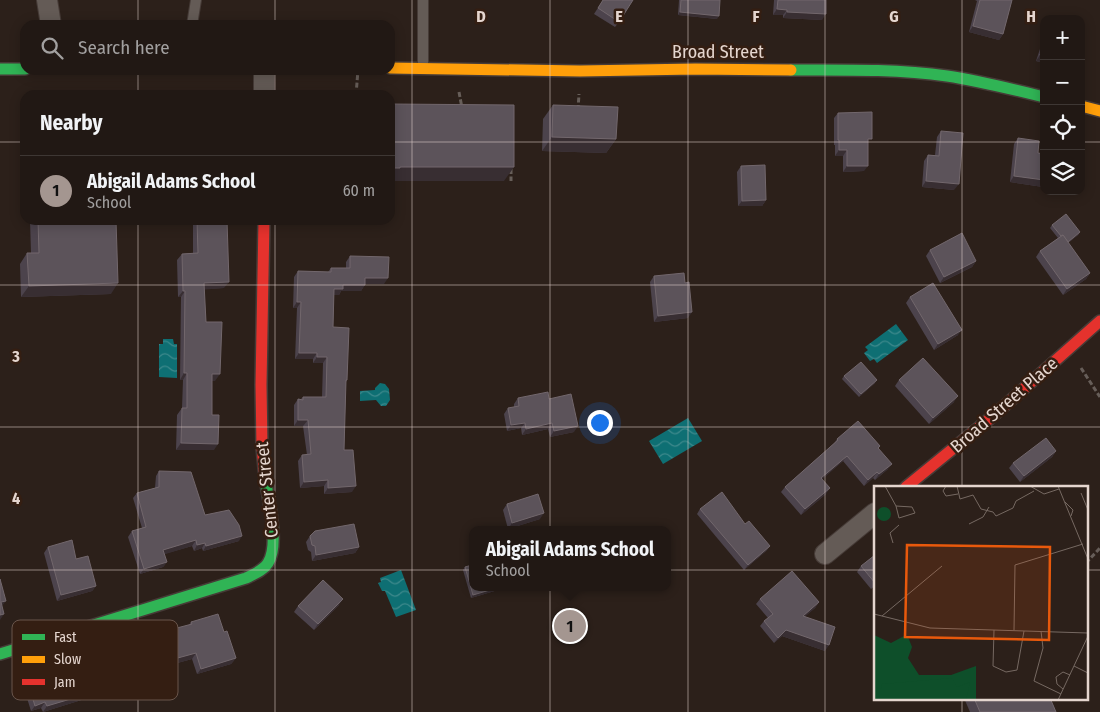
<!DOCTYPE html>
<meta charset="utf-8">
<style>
:root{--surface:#211814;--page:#29211d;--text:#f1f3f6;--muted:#a2a0a0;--line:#3e3734;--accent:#a49690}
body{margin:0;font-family:"Fira Sans Condensed",sans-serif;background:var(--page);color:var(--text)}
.controls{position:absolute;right:15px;top:15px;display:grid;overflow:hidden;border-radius:10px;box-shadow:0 2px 12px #0003}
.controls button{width:45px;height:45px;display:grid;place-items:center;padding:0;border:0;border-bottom:1px solid var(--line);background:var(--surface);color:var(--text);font:25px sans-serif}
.you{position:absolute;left:599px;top:422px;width:18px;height:18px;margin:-12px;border:4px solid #fff;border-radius:50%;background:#1a73e8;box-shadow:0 0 0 8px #1a73e833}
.badge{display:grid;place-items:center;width:32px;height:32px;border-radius:50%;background:var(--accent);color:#111;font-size:16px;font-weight:700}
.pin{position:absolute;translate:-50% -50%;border:2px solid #fff;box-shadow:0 1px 5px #0006}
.popup{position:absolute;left:469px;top:526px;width:202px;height:65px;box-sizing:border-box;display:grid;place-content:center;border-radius:10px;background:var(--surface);filter:drop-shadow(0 1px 4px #0005);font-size:16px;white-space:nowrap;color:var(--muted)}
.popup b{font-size:19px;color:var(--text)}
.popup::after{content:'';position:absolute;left:50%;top:100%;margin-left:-10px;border:10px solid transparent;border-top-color:var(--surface)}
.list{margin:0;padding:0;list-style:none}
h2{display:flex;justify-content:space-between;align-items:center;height:65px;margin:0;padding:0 20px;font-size:21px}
h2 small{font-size:16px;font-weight:400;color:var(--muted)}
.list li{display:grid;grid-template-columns:32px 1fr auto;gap:15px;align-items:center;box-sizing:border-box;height:70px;padding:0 20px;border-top:1px solid var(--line)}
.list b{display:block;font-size:19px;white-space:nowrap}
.list p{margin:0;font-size:16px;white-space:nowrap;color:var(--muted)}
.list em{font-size:16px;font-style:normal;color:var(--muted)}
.icon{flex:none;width:28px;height:28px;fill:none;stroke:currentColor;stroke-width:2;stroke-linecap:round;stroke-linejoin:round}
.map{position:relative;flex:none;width:1100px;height:712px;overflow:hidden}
.search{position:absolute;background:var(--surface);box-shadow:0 2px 12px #0003;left:20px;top:20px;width:375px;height:55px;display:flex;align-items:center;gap:12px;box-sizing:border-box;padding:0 18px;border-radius:15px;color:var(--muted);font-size:19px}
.panel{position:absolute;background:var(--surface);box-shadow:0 2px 12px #0003;left:20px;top:90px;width:375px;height:135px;border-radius:15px}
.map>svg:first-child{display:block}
.water{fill:url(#water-waves)}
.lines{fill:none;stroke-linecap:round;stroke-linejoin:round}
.lane-casing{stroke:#463b37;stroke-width:12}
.street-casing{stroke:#463b37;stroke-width:22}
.fast-casing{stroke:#463b37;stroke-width:14}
.slow-casing{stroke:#463b37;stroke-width:14}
.jam-casing{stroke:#463b37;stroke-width:14}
.path{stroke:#675e59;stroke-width:3;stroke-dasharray:5 2.5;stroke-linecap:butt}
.lane{stroke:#645b56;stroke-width:10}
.street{stroke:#645b56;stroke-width:20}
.fast{stroke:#30b455;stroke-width:11}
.slow{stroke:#ff9f0a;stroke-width:11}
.jam{stroke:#e5322d;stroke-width:11}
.wall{fill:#4c434c}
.shaded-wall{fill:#382e32}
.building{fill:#5c535a;stroke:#72676c}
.grid{fill:none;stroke:#e5d6cf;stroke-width:1;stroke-opacity:0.55}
.labels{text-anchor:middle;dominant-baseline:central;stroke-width:5;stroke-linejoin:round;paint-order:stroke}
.street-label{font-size:18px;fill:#e5d6cf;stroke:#341e12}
.inset-road{fill:none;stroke:#766962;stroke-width:1}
.view{fill:#e8590c;fill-opacity:0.15;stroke:#e8590c;stroke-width:2.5}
.inset-edge{fill:none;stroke:#e5d6cf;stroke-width:2.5}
.key{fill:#341e12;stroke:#69554b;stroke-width:1}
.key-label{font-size:14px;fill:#e5d6cf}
.grid-label{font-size:16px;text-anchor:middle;font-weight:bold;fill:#e5d6cf;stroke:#341e12;stroke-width:5;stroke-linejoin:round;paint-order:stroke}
</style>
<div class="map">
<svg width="1100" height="712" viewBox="0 0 1100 712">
<defs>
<pattern id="water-waves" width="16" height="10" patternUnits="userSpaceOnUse" patternTransform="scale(1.25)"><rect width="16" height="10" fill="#0e6f73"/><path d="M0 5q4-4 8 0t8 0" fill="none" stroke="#3d898c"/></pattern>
</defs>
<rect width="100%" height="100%" fill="#2c201a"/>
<!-- water -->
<g class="water">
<polygon points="896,324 908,340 877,363 874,359 870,361 864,353 868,350 865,347"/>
<polygon points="163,339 173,339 174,344 177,344 177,378 159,377 159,344 163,344"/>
<polygon points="380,383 385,384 389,389 390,400 386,406 381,406 376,400 360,401 360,391 375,390 375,388"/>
<polygon points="688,418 702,441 663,464 649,441"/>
<polygon points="401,570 416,610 396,617 385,591 382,591 378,583 381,582 380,578"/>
</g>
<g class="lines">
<!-- lane casing -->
<g class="lane-casing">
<g id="lane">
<polyline points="192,25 196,0"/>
<polyline points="423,66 423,0"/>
</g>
</g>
<!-- street casing -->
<g class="street-casing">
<g id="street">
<polyline points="47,0 51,25"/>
<polyline points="264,70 264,95"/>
<polyline points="825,554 875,513"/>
</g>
</g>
<!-- fast casing -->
<g class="fast-casing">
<g id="fast">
<polyline points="0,69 25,69"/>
<path d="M791,70C843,70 896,69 947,76C980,81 1012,89 1044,97"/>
<path d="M0,654L246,578C254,574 263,571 268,563C280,544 268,499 265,478"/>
</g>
</g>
<!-- slow casing -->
<g class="slow-casing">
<g id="slow">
<polyline points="390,68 580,71 695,69 791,70"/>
<polyline points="1081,106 1100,111"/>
</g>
</g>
<!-- jam casing -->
<g class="jam-casing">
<g id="jam">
<polyline points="264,220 261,385 262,447 265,478"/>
<polyline points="906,487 993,416 1100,321"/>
</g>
</g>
<!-- path -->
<g class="path">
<polyline points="459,92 462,108"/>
<polyline points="356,95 358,70"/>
<polyline points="578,110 579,94"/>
<polyline points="511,169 511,181"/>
<polyline points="1081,368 1100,397"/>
<polyline points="1086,563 1100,548"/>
</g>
<!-- lane -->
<use href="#lane" class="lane"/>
<!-- street -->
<use href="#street" class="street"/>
<!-- fast -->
<use href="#fast" class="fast"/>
<!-- slow -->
<use href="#slow" class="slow"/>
<!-- jam -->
<use href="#jam" class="jam"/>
</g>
<!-- wall -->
<g class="wall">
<polygon points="603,0 619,22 615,27 594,14"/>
<polygon points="679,0 720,0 717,19 678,15"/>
<polygon points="774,0 826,0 822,20 783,18 783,15 773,15"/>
<polygon points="975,0 1012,0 1003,34 999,40 969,32 977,1"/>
<polygon points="1044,37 1044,63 1036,61"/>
<polygon points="553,105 616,139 606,153 542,151 543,119"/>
<polygon points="838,113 868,144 864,171 843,172 843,156 835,156 835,145 834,145 834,118"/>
<polygon points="941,131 954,190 922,187 924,161 928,155 935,155 937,137"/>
<polygon points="1018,138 1038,153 1044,154 1043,187 1010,182 1014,144"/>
<polygon points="741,166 766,200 762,206 738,206 737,172"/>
<polygon points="30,220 116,220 111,294 21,297 20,264 27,253 31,253"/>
<polygon points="193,220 227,220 224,288 204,289 206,322 215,381 212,381 212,415 214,450 176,450 177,415 182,408 183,380 180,380 181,297 178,297 177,260 182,254 193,253"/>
<polygon points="1052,225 1080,232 1078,235 1068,243 1090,273 1086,279 1063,295 1036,257 1040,251 1058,238 1050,228"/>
<polygon points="930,250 976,261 972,267 940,283 926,256"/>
<polygon points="350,256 384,284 365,284 361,291 341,291 339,295 334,295 333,327 347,380 346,382 344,450 352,492 324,494 324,486 300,488 298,461 302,455 307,455 303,426 294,426 294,405 298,399 301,399 303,397 322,397 323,363 313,363 313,359 295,359 297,308 293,308 294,277 298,271 328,272 331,268 346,268 346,262"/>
<polygon points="654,276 688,318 654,322 650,282"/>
<polygon points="910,297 958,335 934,350 906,303"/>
<polygon points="844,376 875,383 859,397 842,379"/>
<polygon points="899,380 954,402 929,424 895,386"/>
<polygon points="518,398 549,399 574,432 550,437 548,429 522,435 521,428 507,431 504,414 508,408 514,407 514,404"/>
<polygon points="837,439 880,446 878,448 888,469 875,480 873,478 864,486 843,461 822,479 826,494 801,515 781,492 785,487 833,445"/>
<polygon points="1056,451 1052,457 1020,482 1009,468 1013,463"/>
<polygon points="159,471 205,515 239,541 203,551 202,548 194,551 192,546 164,554 167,562 163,567 140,574 128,537 132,531 142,528 133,498 137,493 155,488 156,476"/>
<polygon points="507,504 540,519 508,529 503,510"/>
<polygon points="700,509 745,524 770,546 766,551 744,570 697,514"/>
<polygon points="310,536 359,547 355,553 312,561 311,552 308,550 306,542"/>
<polygon points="48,547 76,559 96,586 92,591 57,601 44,553"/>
<polygon points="875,555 875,586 871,589 857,572 861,566"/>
<polygon points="465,567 508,587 471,598 463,570"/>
<polygon points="760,599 819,602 815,608 805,616 825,651 782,636 774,643 760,626 764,621 768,618 756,604"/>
<polygon points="339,605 314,630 294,612 298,606"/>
<polygon points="191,622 224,632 236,658 231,664 197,674 192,659 137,674 130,648 134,642 137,641 139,638 189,625"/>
<polygon points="72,657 107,692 43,712 41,708 31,711 22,682 26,676 34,674 37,669 70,660"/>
<polygon points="964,698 1050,698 1056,712 970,712"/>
</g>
<!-- shaded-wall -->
<g class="shaded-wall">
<polygon points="777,9 787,10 783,15 773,15"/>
<polygon points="680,12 719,16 717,19 678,15"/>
<polygon points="787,12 826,14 822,20 783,18"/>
<polygon points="973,26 1003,34 999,40 969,32"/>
<polygon points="1040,55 1044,56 1044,63 1036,61"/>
<polygon points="552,137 616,139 606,153 542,151"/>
<polygon points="839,150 847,150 843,156 835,156"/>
<polygon points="847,166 868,166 864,171 843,172"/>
<polygon points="400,167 514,167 504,181 391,181 390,182 390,168"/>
<polygon points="1014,176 1044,180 1044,186 1043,187 1010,182"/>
<polygon points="926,181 959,184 954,190 922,187"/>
<polygon points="766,200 762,206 738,206 742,201"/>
<polygon points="1080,232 1078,235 1064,246 1066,243"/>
<polygon points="976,261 972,267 940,283 944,277"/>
<polygon points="1090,273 1086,279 1063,295 1067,289"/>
<polygon points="365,278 388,278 384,284 361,284"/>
<polygon points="229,282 224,288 199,290 204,283"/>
<polygon points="118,283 111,294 21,297 29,286"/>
<polygon points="343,285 365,285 361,291 341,291 339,295 330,295 334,289"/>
<polygon points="183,291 185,291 181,297 178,297"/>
<polygon points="297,302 301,302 297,308 293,308"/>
<polygon points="692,312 688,318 654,322 658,316"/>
<polygon points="962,330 958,335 934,350 938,344"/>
<polygon points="299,353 317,353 313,359 295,359"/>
<polygon points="317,357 327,357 323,363 313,363"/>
<polygon points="184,373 187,373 183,380 180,380"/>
<polygon points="212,374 220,374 215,381 207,381"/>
<polygon points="877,380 875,383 859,397 861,394"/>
<polygon points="958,396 954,402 929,424 933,418"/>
<polygon points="298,420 308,420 303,426 294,426"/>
<polygon points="525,423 521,428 507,431 511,425"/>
<polygon points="552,423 548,429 522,435 526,429"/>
<polygon points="578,426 574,432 550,437 554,431"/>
<polygon points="181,443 218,444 214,450 176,450"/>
<polygon points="1056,451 1052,457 1020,482 1024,476"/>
<polygon points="847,456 843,461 817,484 821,478"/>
<polygon points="892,464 888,469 875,480 879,474"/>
<polygon points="877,472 873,478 864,486 868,480"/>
<polygon points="328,480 324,486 300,488 304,482"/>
<polygon points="356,486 352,492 324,494 328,488"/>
<polygon points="830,488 826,494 801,515 805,509"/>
<polygon points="544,513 540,519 508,529 512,523"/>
<polygon points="242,536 239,541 203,551 206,546"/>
<polygon points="196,540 192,546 159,556 163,550"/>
<polygon points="205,543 202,548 194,551 197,545"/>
<polygon points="770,546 766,551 744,570 748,565"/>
<polygon points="359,547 355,553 312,561 316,555"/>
<polygon points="167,562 163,567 140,574 144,569"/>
<polygon points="96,586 92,591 57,601 61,595"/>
<polygon points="500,587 508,587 471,598 473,595"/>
<polygon points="343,599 339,605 314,630 318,624"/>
<polygon points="6,601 2,606 1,602"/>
<polygon points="819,602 815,608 800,621 803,616"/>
<polygon points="4,614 0,620 0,615"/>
<polygon points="786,630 829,645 825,651 782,636 774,643 778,638"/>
<polygon points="196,653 192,659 137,674 141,668"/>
<polygon points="236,658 231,664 197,674 201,669"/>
<polygon points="111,687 107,692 43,712 47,706"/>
<polygon points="45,702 41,708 31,711 35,706"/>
</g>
<!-- building -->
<g class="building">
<polygon points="603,0 633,0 619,22 598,8"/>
<polygon points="681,0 720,0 719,16 680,12"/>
<polygon points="778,0 826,0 826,14 787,12 787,10 777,9"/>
<polygon points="980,0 1012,0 1003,34 973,26"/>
<polygon points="1044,44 1044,56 1040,55"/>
<polygon points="390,104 514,105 514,167 400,167 400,168 390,168"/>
<polygon points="553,105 618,107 616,139 552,137"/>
<polygon points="872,112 872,139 868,139 868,166 847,166 847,150 839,150 839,140 838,140 838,113"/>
<polygon points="941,131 963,133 959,184 926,181 928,155 939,156"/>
<polygon points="1018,138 1039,141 1038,153 1044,154 1044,180 1014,176"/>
<polygon points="765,165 766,200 742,201 741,166"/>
<polygon points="1066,214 1080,232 1068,242 1063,235 1061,236 1052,225"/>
<polygon points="38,220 116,220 118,283 29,286 27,253 39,253"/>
<polygon points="197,220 227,220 229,282 204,283 206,322 222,322 220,374 212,374 212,415 219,415 218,444 181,443 182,408 187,408 187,373 184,373 185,291 183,291 182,254 198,253"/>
<polygon points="962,233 976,261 944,277 930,250"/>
<polygon points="1063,235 1090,273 1067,289 1040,251"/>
<polygon points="350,256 389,257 388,278 365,278 365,285 343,285 343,289 334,289 333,327 349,328 347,380 346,380 344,450 353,450 356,486 328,488 328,480 304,482 302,455 311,454 308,420 298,420 298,399 303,400 303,397 326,397 327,357 317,357 317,353 299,353 301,302 297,302 298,271 331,272 331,268 350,268"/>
<polygon points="684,273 685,283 689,282 692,312 658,316 654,276"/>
<polygon points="933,283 962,330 938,344 910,297"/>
<polygon points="923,358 958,396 933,418 899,380"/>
<polygon points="861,362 877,380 861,394 844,376"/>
<polygon points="548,392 549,399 571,394 578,426 554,431 552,423 526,429 525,423 511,425 508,408 519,406 518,398"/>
<polygon points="858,421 880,446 878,448 892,464 879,474 877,472 868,480 847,456 821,478 830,488 805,509 785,487 838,440 837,439"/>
<polygon points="1046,438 1056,451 1024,476 1013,463"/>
<polygon points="159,471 191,472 205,515 229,510 239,525 242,536 206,546 205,543 197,545 196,540 163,550 167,562 144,569 132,531 146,527 137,493 159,487"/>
<polygon points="722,492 745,524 749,521 770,546 748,565 700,509"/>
<polygon points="538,494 544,513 512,523 507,504"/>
<polygon points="354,524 359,547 316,555 315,546 312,545 310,536 315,531"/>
<polygon points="72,540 76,559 88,556 96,586 61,595 48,547"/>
<polygon points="875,555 875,583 861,566"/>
<polygon points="472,565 472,587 500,587 473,595 465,567"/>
<polygon points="792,571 819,602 803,616 835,627 829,645 786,630 778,638 764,621 773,614 760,599"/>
<polygon points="0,579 6,601 1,602 4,614 0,615"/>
<polygon points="323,580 343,599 318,624 298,606"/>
<polygon points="218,614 224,632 227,631 236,658 201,669 196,653 141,668 134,642 140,640 139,638 192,624 191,622"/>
<polygon points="99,649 111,687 47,706 45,702 35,706 26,676 38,673 37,669 72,660 72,657"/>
<polygon points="974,698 1050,698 1056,712 980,712"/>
</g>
<!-- grid -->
<path class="grid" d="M138,0V25M275,0V25M412,0V712M550,0V712M688,0V712M825,0V712M962,0V487M138,70V95M275,70V95M0,142H25M390,142H1044M1081,142H1100M138,220V712M275,220V712M0,285H1100M0,427H1100M0,570H875M1086,570H1100M962,698V712"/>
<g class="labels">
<!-- street labels -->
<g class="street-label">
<text x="718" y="52">Broad Street</text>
<text transform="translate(1004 405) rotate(-41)">Broad Street Place</text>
<text transform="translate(267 490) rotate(-96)">Center Street</text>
</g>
</g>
<!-- overview -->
<g transform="translate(874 486)">
<rect width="214" height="214" fill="#2c201a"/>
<path d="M0,149L17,157L30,150L34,151L38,161L34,172L45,189H77L102,180V214H14L0,206Z" fill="#0e4f2a"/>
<path d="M3 28a7 7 0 1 1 14 0a7 7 0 1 1-14 0ZM78,192L83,201L96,196L92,214H0V201L7,203L8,198Z" fill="#0e4f2a"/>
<path class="inset-road" d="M11,0L22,20L25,32L41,27L38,21L22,20M72,0L69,5L72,10L84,8M83,0L86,13L99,9L107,23L119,26L122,30L139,22L142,15L160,5M156,0L170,8L185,3M184,0L214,73M207,7L214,24M191,16L199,24L197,30M95,38L109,31L115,21M19,57L16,47L25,39M0,128L56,142L214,147M8,130L68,80M120,144L119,180L132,186L143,184L150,145M140,144L141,79L209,58M167,145L169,162L160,195L187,208M200,180L214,187M189,203L183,198L182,191L189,186L196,189M184,214L214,150"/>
<path class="view" d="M33,59L176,61L175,154L31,151Z"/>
<rect width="214" height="214" class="inset-edge"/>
</g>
<!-- legend -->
<rect x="12" y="620" width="166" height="80" rx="8" class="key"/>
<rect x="22" y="634" width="23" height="6" fill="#30b455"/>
<rect x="22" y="656" width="23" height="7" fill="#ff9f0a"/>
<rect x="22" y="679" width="23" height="6" fill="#e5322d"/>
<g class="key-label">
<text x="54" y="642">Fast</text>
<text x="54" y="664">Slow</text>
<text x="54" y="687">Jam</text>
</g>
<g class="grid-label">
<text x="481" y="22">D</text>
<text x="619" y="22">E</text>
<text x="756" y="22">F</text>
<text x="894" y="22">G</text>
<text x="1031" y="22">H</text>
<text x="16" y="362">3</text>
<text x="16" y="504">4</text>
</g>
</svg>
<div class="controls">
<button>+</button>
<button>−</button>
<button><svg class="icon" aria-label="locate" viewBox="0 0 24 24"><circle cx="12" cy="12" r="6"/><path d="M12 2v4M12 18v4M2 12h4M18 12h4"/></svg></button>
<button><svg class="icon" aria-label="layers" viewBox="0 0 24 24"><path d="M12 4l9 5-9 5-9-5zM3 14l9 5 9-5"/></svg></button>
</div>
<div class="you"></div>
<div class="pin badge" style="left:570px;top:626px">1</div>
<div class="popup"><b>Abigail Adams School</b>School</div>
<div class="search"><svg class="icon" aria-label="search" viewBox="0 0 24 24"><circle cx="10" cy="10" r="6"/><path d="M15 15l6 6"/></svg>Search here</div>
<section class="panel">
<h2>Nearby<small></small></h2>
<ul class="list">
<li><span class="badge">1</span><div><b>Abigail Adams School</b><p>School</p></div><em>60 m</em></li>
</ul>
</section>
</div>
